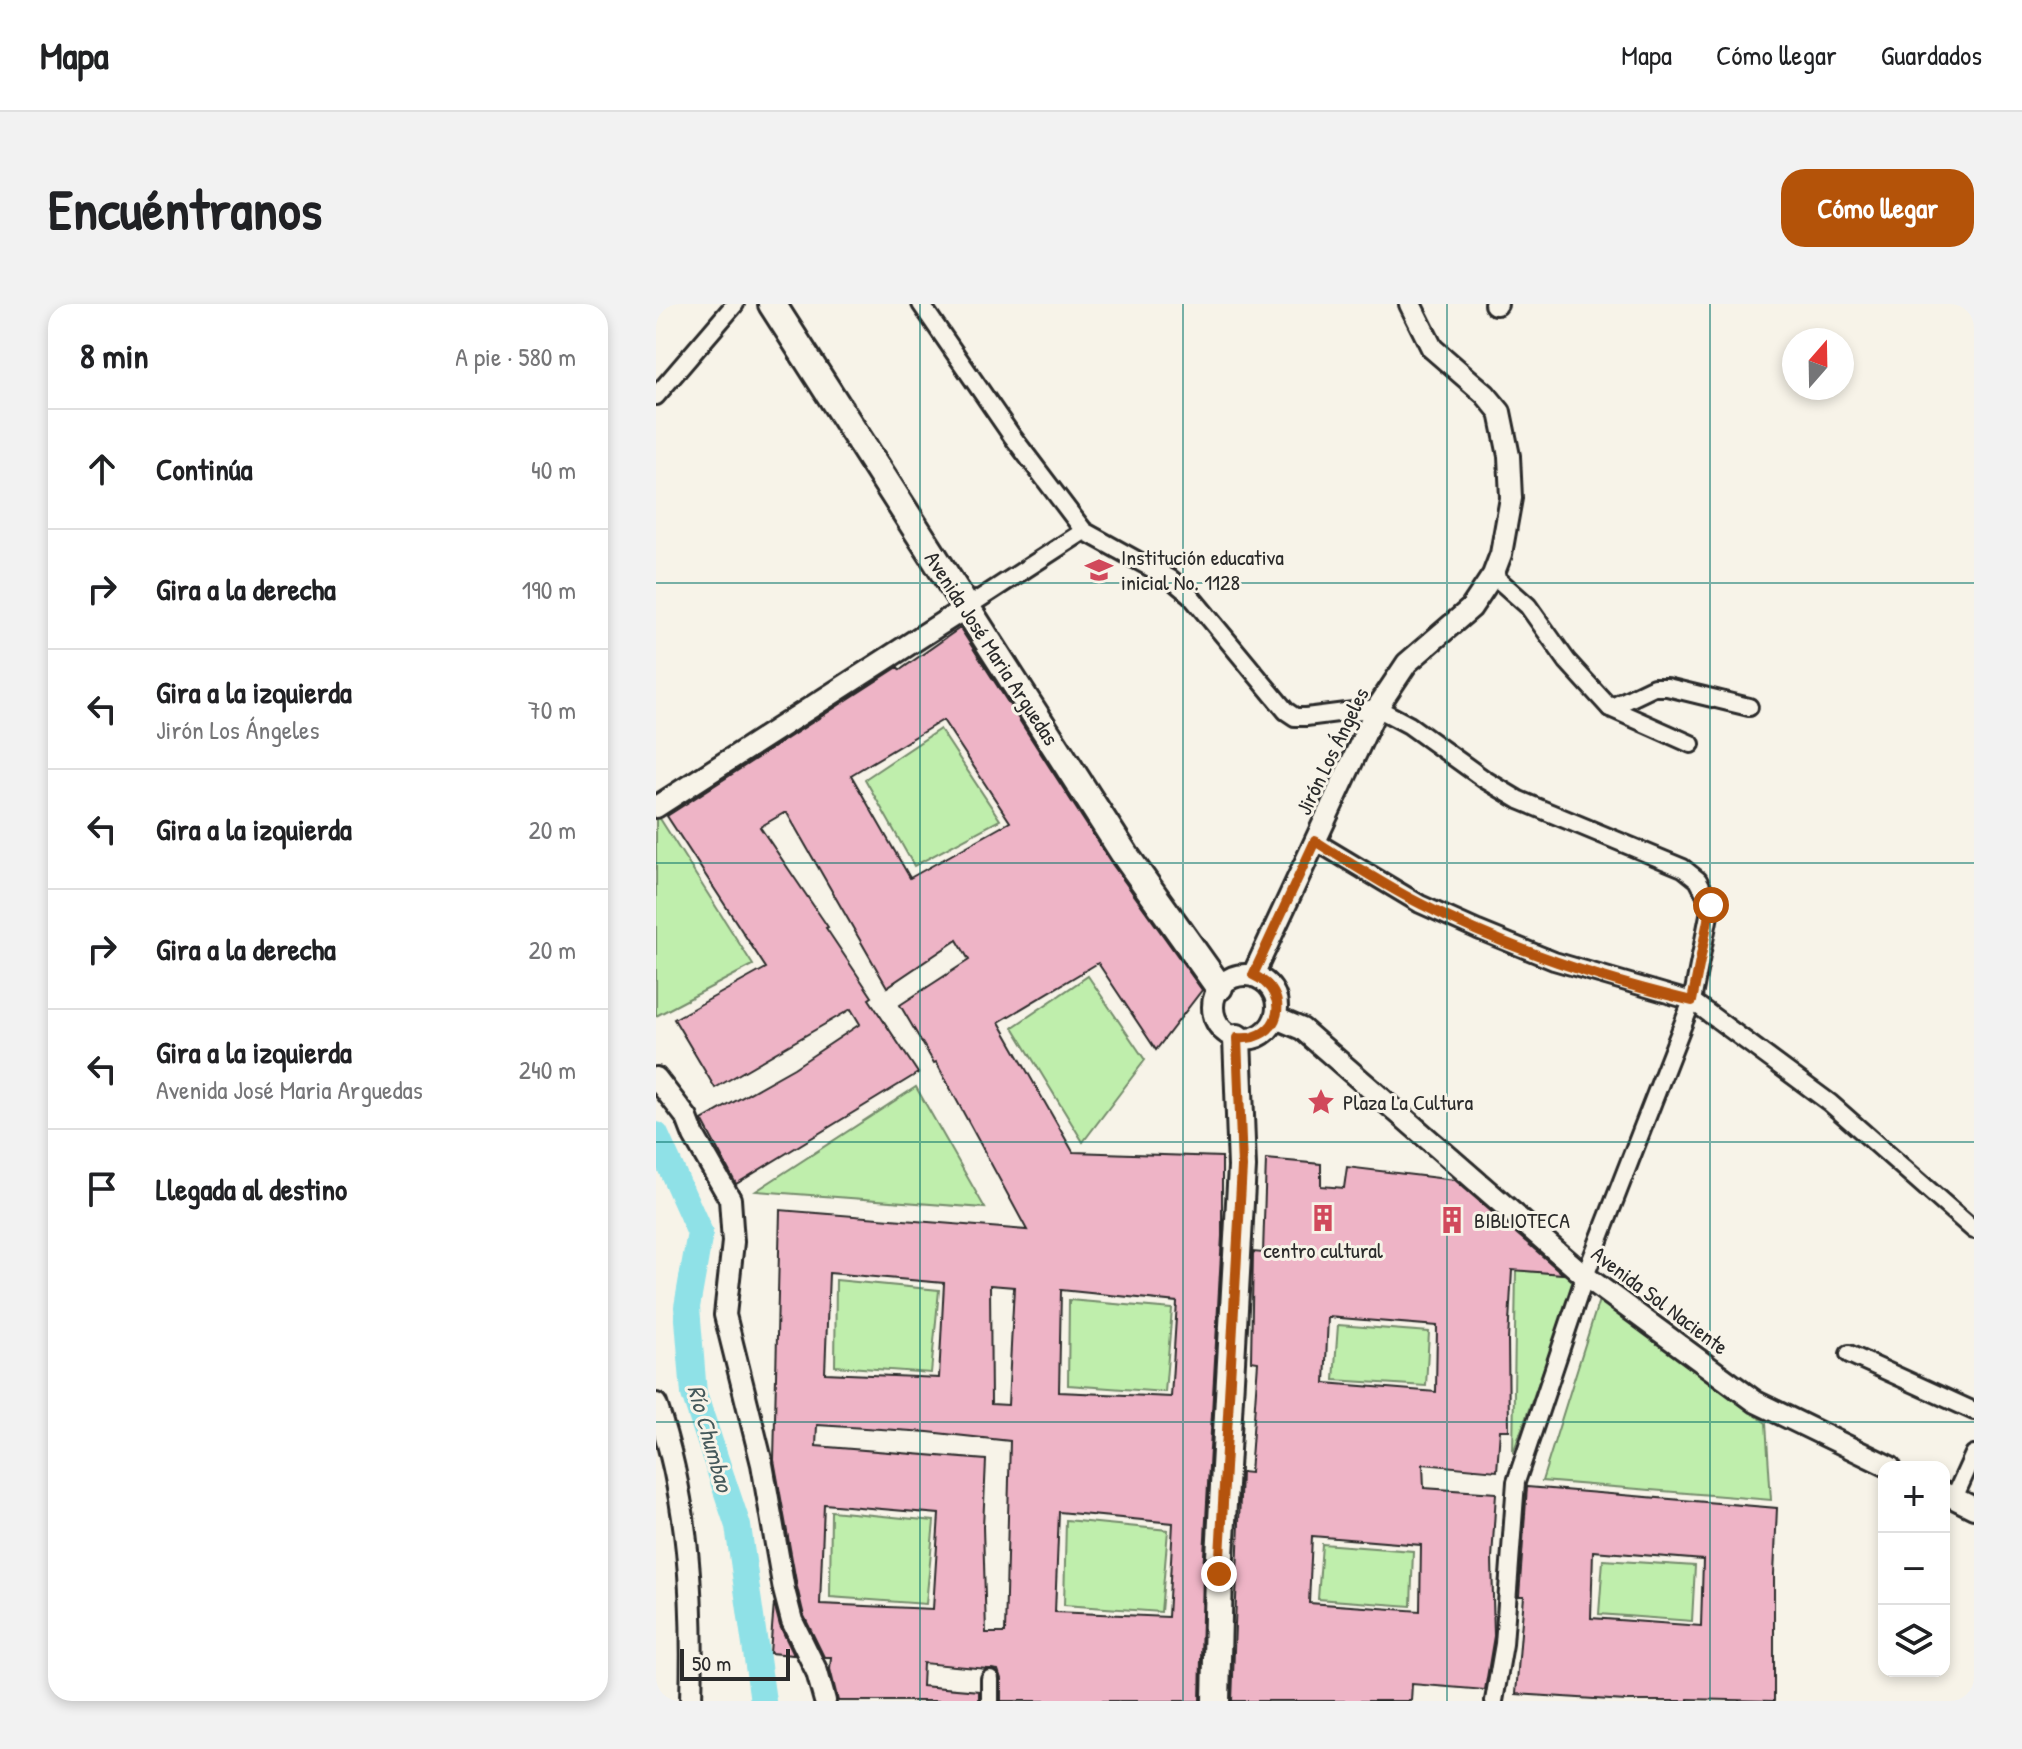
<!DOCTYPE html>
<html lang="es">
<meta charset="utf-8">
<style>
:root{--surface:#fff;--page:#f2f2f2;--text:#202124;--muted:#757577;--line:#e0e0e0;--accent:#b45309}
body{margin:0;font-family:"Patrick Hand",sans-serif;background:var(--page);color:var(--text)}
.controls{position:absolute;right:24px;bottom:24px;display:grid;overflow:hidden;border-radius:16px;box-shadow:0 4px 12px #0003}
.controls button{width:72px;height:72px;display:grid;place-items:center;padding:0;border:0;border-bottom:2px solid var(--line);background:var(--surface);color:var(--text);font:40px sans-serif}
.compass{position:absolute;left:1126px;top:24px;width:72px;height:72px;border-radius:50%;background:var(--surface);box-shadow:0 4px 12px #0003;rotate:20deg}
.scale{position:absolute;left:24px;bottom:20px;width:110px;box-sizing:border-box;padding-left:8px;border:4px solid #2b2b2b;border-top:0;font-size:22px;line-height:28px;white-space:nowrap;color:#2b2b2b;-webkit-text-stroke:6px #f7f3e8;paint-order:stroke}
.stop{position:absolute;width:24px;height:24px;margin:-18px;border:6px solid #b45309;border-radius:50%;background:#fff}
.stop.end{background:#b45309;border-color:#fff;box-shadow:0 2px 8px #0008}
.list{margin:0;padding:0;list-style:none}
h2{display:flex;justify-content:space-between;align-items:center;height:104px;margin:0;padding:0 32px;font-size:34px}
h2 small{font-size:26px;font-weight:400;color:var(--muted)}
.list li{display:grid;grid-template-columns:52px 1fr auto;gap:24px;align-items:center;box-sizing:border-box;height:120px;padding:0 32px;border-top:2px solid var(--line)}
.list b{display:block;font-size:30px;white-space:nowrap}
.list p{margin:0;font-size:26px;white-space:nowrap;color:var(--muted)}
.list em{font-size:26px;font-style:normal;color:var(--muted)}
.icon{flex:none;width:44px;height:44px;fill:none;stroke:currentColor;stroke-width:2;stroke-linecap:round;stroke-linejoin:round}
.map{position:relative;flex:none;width:1318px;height:1397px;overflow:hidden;border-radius:24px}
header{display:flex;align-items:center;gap:48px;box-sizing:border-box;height:112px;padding:0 40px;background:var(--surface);border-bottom:2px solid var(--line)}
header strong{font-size:38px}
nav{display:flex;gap:44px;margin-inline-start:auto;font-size:28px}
.intro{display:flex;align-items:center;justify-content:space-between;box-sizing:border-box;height:192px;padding:0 48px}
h1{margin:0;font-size:56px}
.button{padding:20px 36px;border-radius:24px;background:var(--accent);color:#fff;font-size:28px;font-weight:700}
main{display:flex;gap:48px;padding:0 48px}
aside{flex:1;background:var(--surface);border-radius:24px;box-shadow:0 4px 12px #0003}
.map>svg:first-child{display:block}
.green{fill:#bfeeac;stroke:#758c6c;stroke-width:2}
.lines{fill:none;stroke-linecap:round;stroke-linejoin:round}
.river{stroke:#8fe1e7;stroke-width:26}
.building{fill:#eeb4c6;stroke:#2b2b2b;stroke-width:2;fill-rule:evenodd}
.minor-casing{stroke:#2b2b2b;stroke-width:22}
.tertiary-casing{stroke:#2b2b2b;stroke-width:26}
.primary-casing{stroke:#2b2b2b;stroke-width:32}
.minor{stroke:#f7f3e8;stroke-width:16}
.tertiary{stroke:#f7f3e8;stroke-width:20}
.primary{stroke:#f7f3e8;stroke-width:26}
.route{stroke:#b45309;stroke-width:10}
.grid{fill:none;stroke:#0f766e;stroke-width:2;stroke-opacity:0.55}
.labels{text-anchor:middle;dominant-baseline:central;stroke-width:6;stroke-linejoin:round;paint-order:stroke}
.poi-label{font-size:22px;fill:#2b2b2b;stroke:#f7f3e8;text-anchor:start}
.street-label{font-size:22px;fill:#2b2b2b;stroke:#f7f3e8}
.water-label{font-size:24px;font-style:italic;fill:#44585a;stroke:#f7f3e8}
</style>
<header>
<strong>Mapa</strong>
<nav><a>Mapa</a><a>Cómo llegar</a><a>Guardados</a></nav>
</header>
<div class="intro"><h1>Encuéntranos</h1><a class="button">Cómo llegar</a></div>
<main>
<aside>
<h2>8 min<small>A pie · 580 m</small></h2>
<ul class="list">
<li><svg class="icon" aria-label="ahead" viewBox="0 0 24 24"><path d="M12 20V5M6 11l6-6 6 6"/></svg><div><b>Continúa</b></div><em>40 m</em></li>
<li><svg class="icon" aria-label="right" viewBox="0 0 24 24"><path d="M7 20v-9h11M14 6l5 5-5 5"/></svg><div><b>Gira a la derecha</b></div><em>190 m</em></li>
<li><svg class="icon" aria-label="left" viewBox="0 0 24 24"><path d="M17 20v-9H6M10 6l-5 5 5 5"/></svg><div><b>Gira a la izquierda</b><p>Jirón Los Ángeles</p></div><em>70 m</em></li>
<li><svg class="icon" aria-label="left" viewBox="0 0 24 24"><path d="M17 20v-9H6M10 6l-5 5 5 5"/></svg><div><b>Gira a la izquierda</b></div><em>20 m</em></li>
<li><svg class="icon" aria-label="right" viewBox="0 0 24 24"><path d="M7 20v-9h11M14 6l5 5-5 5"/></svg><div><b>Gira a la derecha</b></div><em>20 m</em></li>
<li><svg class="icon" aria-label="left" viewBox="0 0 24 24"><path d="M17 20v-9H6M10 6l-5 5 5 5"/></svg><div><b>Gira a la izquierda</b><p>Avenida José Maria Arguedas</p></div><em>240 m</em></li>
<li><svg class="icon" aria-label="arrive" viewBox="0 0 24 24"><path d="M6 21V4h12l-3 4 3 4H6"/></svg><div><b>Llegada al destino</b></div></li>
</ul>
</aside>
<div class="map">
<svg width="1318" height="1397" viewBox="0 0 1318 1397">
<rect width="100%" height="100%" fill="#f7f3e8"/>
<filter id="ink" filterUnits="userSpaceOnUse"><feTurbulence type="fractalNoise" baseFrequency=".0125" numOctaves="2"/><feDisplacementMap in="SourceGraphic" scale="16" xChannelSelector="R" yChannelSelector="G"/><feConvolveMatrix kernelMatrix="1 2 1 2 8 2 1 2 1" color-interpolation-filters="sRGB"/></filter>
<g filter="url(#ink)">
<!-- green -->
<g class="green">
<polygon points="284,425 344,516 258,562 209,475"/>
<polygon points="3,513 97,661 0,712 0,515"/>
<polygon points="432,672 489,756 427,838 357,723"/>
<polygon points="260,783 329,904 100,887"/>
<polygon points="860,966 922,971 857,1149"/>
<polygon points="180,976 283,986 275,1069 179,1062"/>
<polygon points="413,996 516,1005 509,1088 412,1081"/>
<polygon points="943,996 1110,1119 1115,1196 886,1177"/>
<polygon points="682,1021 773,1028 770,1082 678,1076"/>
<polygon points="175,1207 278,1217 270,1300 174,1293"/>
<polygon points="410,1216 512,1226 505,1308 408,1301"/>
<polygon points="666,1240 757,1247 755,1302 662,1295"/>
<polygon points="947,1256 1039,1262 1036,1317 943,1310"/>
</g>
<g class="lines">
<!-- river -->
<polyline class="river" points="0,831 44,929 31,1003 38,1090 82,1222 107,1397"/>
</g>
<!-- building -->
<g class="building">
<path d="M304,324L456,560L546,686L500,746L442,659L343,718L417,848L566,853V932L547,1269L544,1397H345V1375L342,1366L267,1359L266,1382L323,1387V1397H182L174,1365L175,1353H168L148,1312L141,1283L118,1156L124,906L371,926L280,758L278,759L244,701L313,656L301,636L231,683L131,509H128L104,523L172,623L170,624L216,693L213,695L262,769L80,880L46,816L138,764L204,720L195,705L59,784L18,715L110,664L11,512L242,363L244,366ZM287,416L354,518L254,574L195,471ZM173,969L288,979L283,1074L169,1069ZM334,981L358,983L352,1101L335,1100ZM405,986L521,998L515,1093L403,1088ZM161,1121L272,1128L354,1137L349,1329H330L327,1223L330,1156L160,1142ZM168,1200L283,1210L277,1305L164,1300ZM403,1208L517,1219L512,1313L399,1308Z"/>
<path d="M610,855L665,860V882L688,884L691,863L799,876L907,970L856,966L852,1036L853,1126H844L841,1167L767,1160L768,1184L840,1189L836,1255L838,1332L829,1386L756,1380L755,1397H576L585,1168L594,1169L602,1058L595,1057L597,948L607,949ZM672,1013L781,1022L780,1088L669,1079ZM656,1232L765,1241L764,1307L653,1299Z"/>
<path d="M871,1183L1121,1204L1118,1270V1397L1032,1395V1397H970L860,1390L868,1292H863ZM937,1247L1047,1256L1045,1322L935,1314Z"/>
<polygon points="118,1299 124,1322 138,1351 114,1349"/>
</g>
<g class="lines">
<!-- minor casing -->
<g class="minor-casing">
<g id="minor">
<polyline points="265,0 356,132 428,227 515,275 534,291 630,407 639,413 650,413 721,404 753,421 828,475 863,496 1027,564 1042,576 1055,601 1036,697 929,972 860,1178 848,1340 838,1397"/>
<polyline points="0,92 79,0"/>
<polyline points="837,271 872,302 911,357 954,404 1035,440"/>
<polyline points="311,303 428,227"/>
<polyline points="954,404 998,383 1011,383 1093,403"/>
<polyline points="659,537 764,600 822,626 898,657 1036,697 1174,799 1318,926"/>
<polyline points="1193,1050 1318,1107"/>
<polyline points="1298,1194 1318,1150"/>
<polyline points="334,1375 334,1397"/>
</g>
</g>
<!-- tertiary casing -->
<g class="tertiary-casing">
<g id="tertiary">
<polyline points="839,0 841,0"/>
<polyline points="0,503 311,303"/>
<circle cx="589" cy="703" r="32"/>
<polyline points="597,671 721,404 751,359 815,304 837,271 845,250 855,194 853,152 844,108 829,90 776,44 754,0"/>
<polyline points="620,714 646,725 929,972 1100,1098 1234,1163"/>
<polyline points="0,774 31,814 38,832 74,895 77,938 69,1011 106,1160 128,1286 136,1317 161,1368 169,1397"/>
<path d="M0,1100C33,1196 38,1296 35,1397"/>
<polyline points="1288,1189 1318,1204"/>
</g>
</g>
<!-- primary casing -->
<g class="primary-casing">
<g id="primary">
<polyline points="116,0 469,551 563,683"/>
<polyline points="560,1397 563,1270 586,863 581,734"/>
</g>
</g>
<!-- minor -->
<use href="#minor" class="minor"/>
<!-- tertiary -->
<use href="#tertiary" class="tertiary"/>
<!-- primary -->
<use href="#primary" class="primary"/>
</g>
</g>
<g class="lines" filter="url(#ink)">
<!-- route -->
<path class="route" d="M563,1270L586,863L581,734C625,738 637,689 597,671L659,537C694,559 729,582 765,600C850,644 943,675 1036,697L1055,601"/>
</g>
<!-- grid -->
<path class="grid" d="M264,0V1397M527,0V1397M791,0V1397M1054,0V1397M0,279H1318M0,559H1318M0,838H1318M0,1118H1318"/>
<!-- icons -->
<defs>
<g id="school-bare" transform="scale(2.16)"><path d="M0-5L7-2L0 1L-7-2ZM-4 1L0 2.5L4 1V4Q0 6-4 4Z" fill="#d1495b" stroke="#f7f3e8" stroke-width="2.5" paint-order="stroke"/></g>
<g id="sight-bare" transform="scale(2.16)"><path d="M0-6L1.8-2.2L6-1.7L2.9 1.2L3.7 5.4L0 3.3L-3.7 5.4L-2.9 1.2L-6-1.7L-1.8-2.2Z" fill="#d1495b" stroke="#f7f3e8" stroke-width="2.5" paint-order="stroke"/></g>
<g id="building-bare" transform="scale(2.16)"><path d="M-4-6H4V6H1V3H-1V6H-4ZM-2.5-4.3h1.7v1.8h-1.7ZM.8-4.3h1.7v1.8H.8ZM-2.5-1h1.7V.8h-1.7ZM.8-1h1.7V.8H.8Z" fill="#d1495b" stroke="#f7f3e8" stroke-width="2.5" paint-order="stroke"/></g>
</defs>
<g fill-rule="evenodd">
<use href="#school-bare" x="443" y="266"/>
<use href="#sight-bare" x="665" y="798"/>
<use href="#building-bare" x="667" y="914"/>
<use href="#building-bare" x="796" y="916"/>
</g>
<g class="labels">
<!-- poi labels -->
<g class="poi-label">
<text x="465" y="253">Institución educativa<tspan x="465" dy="25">inicial No. 1128</tspan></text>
<text x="687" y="798">Plaza La Cultura</text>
<text x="818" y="916">BIBLIOTECA</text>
<text x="667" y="946" text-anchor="middle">centro cultural</text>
</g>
<!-- street labels -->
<g class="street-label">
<text transform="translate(336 344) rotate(57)">Avenida José Maria Arguedas</text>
<text transform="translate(676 447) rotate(-64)">Jirón Los Ángeles</text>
<text transform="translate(1004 996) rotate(37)">Avenida Sol Naciente</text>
</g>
<!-- water labels -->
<g class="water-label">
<text transform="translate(55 1134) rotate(74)">Río Chumbao</text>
</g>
</g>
</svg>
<div class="controls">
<button>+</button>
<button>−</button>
<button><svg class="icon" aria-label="layers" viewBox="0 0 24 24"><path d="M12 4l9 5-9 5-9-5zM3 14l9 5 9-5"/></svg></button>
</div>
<svg class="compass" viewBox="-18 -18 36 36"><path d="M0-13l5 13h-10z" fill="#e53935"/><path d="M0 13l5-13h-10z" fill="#757577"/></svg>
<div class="scale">50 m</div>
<div class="stop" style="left:1055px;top:601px"></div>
<div class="stop end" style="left:563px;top:1270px"></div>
</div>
</main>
